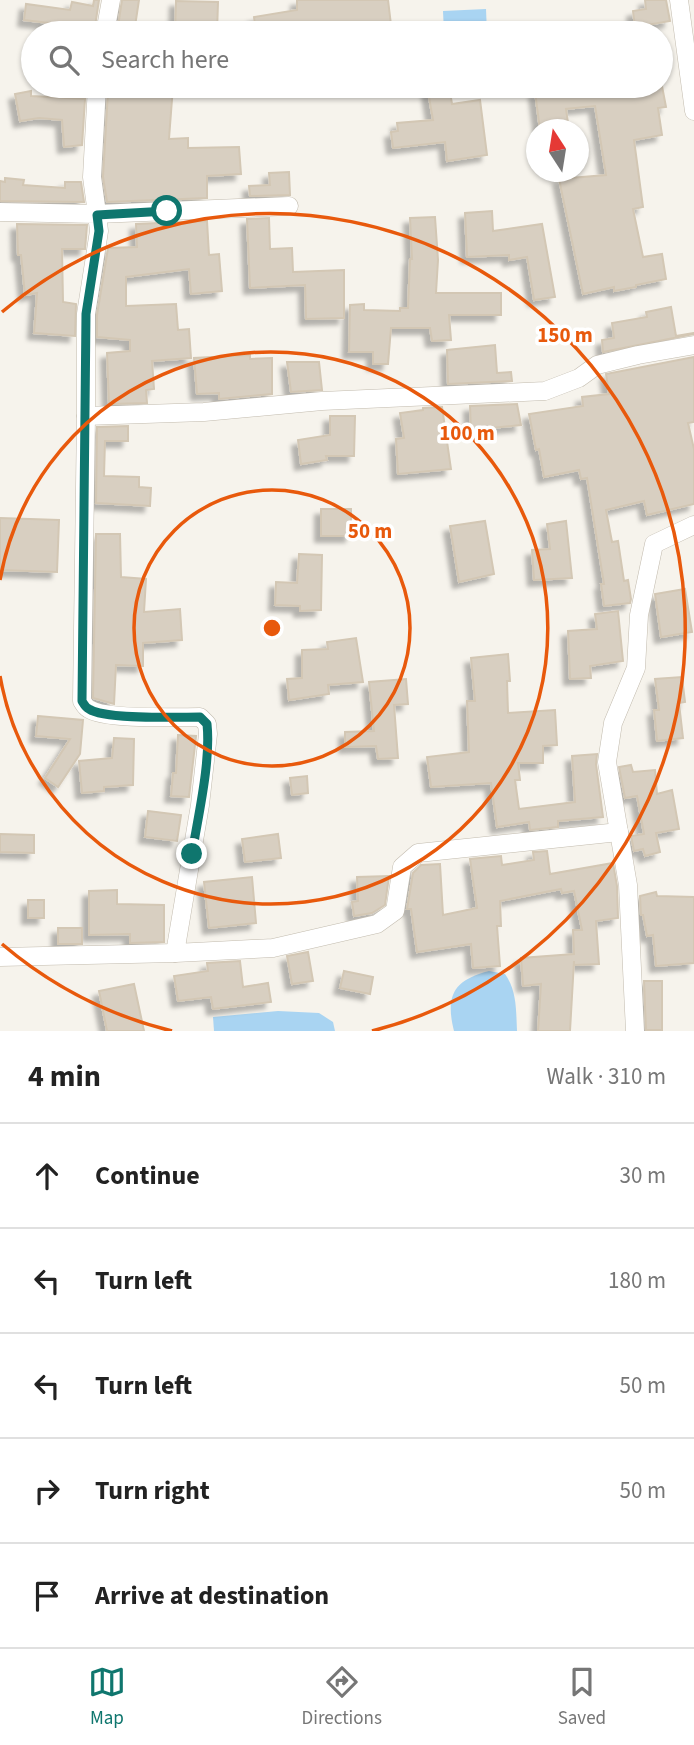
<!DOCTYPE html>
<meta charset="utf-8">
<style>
:root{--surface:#fff;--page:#f6f6f6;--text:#222;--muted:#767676;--line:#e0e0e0;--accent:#0f766e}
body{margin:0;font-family:"Source Sans 3",sans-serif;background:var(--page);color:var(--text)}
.compass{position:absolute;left:526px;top:119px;width:63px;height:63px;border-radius:50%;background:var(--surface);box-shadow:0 2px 5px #0004;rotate:348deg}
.stop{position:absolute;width:21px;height:21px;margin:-16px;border:5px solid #0f766e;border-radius:50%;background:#fff}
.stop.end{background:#0f766e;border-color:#fff;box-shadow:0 2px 7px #0008}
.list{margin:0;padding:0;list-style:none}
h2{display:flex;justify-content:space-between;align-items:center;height:91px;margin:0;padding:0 28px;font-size:30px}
h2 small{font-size:23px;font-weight:400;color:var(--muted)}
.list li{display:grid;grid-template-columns:46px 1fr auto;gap:21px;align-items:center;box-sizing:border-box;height:105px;padding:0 28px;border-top:2px solid var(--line)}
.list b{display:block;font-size:26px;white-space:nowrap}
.list em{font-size:23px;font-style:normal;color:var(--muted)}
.icon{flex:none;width:38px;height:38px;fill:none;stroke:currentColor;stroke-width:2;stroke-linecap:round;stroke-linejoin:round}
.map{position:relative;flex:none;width:694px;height:1031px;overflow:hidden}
.search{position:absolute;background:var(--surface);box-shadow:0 2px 5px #0004;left:21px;right:21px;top:21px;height:77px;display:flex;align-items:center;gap:18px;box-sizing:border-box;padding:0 24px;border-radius:38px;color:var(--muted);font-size:26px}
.sheet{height:616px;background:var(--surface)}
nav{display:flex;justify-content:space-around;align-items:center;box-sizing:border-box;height:98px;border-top:2px solid var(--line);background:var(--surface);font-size:19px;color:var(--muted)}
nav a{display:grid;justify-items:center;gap:4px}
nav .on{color:var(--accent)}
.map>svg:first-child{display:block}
.water{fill:#a9d4f2}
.building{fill:#d8cfc1;stroke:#d3c7b4;stroke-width:2;filter:url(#shadow)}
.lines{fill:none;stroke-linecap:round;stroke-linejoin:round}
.minor-casing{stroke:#c2bbae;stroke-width:19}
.minor{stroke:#fff;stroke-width:18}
.route{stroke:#0f766e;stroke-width:9}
.ring{fill:none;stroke:#e8590c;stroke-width:3.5}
.centre{fill:#e8590c;stroke:#fff;stroke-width:3.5}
.ring-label{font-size:21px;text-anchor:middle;font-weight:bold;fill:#e8590c;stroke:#fff;stroke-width:7;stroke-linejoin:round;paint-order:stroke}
</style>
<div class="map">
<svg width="694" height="1031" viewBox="0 0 694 1031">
<defs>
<filter id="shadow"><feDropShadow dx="-6" dy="6" stdDeviation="2" flood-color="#0004"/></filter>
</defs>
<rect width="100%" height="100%" fill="#f6f3ec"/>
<!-- water -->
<g class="water">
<polygon points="486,9 487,33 444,33 443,11"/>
<path d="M489,971L505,974C517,991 516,1010 517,1031H454C445,995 454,980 489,971Z"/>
<polygon points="278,1011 319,1013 333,1022 335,1031 214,1031 213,1017"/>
</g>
<!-- building -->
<g class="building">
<polygon points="94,0 99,0 94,33 65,33 67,25 24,20 26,4 70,10 72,2 93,6"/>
<polygon points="122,0 139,0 134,33 117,33"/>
<polygon points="297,0 388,0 392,33 256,33 254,17 297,10"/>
<polygon points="645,0 666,0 670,21 635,27 633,11 646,9"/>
<polygon points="176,1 218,2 217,33 175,33"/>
<polygon points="129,86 173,86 169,139 188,138 188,148 239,147 241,174 207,176 207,198 107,202 103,177 108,92 129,94"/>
<polygon points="427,86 449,86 452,104 480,100 487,155 447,161 445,142 393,148 391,132 398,131 397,123 433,120"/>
<polygon points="571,86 662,86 666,107 658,108 662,135 634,140 643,207 633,209 643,257 662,254 666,279 636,285 636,287 614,291 614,287 583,294 559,179 606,175 595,106 566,109 569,130 540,130 535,92 571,88"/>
<polygon points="31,91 31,96 85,99 82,145 64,147 62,120 39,118 20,121 15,94"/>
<polygon points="289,172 290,195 250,196 249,186 270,185 269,173"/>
<polygon points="5,178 24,180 23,185 65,188 65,182 81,182 84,202 0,201 0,181 5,182"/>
<polygon points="492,211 493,231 542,224 555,297 534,300 527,257 509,260 509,255 467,257 465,213"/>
<polygon points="435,217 438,260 436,293 501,293 501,315 449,315 451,340 432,341 430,328 391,328 388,364 373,364 373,352 349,352 350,305 364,304 364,310 400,311 400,308 408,308 410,259 412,259 410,218"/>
<polygon points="269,218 270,249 292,248 293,272 344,270 344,318 306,319 305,285 250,288 247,219"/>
<polygon points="207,221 209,255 219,254 222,291 191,294 189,269 126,277 126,306 176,304 178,330 189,329 191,358 152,361 154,389 146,390 147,403 109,404 107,353 130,351 130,340 97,337 97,315 108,248 137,247 136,224"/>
<polygon points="17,224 87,225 85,249 62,249 63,302 76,304 75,336 34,333 37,293 25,295 21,255 18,255"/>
<polygon points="671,307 676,336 694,333 694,334 603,352 602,340 614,338 612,323 647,317 646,312"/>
<polygon points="495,345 497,373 511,372 512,381 448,384 447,350"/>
<polygon points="250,355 250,359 272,358 272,394 219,399 219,393 197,394 194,358"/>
<polygon points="694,357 694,422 688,423 694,449 694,504 647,515 644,501 606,510 612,542 618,541 624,581 628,580 631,599 630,603 604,606 601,584 604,584 587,478 581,479 579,470 544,477 539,449 536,450 529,414 583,406 582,397 609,394 606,374"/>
<polygon points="287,362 319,362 322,390 291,392"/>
<polygon points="517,404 521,425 471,430 470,406"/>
<polygon points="442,407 451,469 398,474 396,439 404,438 400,413 423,410 423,408"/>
<polygon points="330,416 355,416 354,456 326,456 327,460 301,464 298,440 330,435"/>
<polygon points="128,426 128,441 105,441 104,476 139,477 139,487 151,488 150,506 96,503 97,427"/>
<rect x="321" y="509" width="30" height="27"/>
<polygon points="0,518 59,520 57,572 0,570"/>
<polygon points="485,521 494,574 459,582 450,526"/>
<polygon points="566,521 572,578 534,580 532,550 550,549 547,524"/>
<polygon points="96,534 120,534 121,577 146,579 144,612 180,609 182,640 143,643 143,666 116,665 114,704 93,698"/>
<polygon points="299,554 322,555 321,610 300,611 300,606 275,605 276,582 297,583"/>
<polygon points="685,589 692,632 661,637 655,594"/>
<polygon points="618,611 623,661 590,666 591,678 570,679 568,631 597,629 595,614"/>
<polygon points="356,638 363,682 328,685 329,694 289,700 287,679 302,678 302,650 328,649 327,642"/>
<polygon points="508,654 510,681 507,681 508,713 555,710 557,745 543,746 543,763 518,763 520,780 515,780 519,809 575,802 572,756 597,754 596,764 603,817 558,821 558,827 530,830 529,822 497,827 491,783 431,787 427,757 469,752 467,701 475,701 471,658"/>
<polygon points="682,677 685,702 679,703 683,738 657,741 654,710 659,710 655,679"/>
<polygon points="406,679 408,704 394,705 398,758 378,759 376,746 345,747 345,732 374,731 369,682"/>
<polygon points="38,716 83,720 80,754 58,787 45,778 70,739 36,736"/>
<polygon points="178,735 196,736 189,797 171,796 173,773 176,773"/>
<polygon points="114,738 134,739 133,785 104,787 104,791 82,793 79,761 112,758"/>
<polygon points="631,765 633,772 655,770 657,794 672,790 679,829 656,833 660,852 645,856 643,849 634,851 631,836 644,834 637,796 625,798 619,767"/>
<polygon points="307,776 308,793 292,795 290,778"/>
<polygon points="148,811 181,815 177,841 145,837"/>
<polygon points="0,834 34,835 34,853 0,852"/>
<polygon points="278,834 281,858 245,862 242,839"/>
<polygon points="547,851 550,874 613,863 617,886 618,918 596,921 599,964 574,965 574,961 570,1031 538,1031 541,984 523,986 521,958 574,954 573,930 582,930 574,891 562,893 561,889 500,901 501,926 497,926 500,966 473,968 471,944 417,952 411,909 407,909 413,873 421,865 440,864 443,915 477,908 470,859 501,856 502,865 534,860 533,852"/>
<polygon points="389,876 385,905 372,913 354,916 352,902 358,901 357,877"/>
<polygon points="252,877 256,923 209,928 204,882"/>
<polygon points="117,890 117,904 164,905 164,942 130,943 130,934 89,935 89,891"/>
<polygon points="656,892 657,896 694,897 694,963 656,966 653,935 647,936 643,915 641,915 640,896"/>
<rect x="28" y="900" width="16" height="18"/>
<rect x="58" y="928" width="24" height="16"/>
<polygon points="308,952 313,981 292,984 287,956"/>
<polygon points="240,961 243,987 268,983 271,1002 213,1009 211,997 178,1001 174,976 208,971 207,963"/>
<polygon points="344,971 373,977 370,994 340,988"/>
<polygon points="644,981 662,981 662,1030 646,1030"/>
<polygon points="134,984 144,1031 107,1031 99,991"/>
</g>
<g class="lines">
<!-- minor casing -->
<g class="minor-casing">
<g id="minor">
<polyline points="679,0 694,111"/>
<polyline points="105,33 111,0"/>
<polyline points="97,86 92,177 97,214 289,206"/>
<polyline points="0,212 97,214 99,231 86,314 86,416 204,412 322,401 545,391 579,378 597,365 638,355 694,345"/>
<path d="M86,416L82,701C84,704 85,707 89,709C105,720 178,717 200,717L207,724L208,734L200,805L175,953L273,948L377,924L395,911L402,867L418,853L619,832"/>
<polyline points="0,957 175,953"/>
<polyline points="635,1031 628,885 607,762 613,723 636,668 639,615 654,544 694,525"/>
</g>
</g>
<!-- minor -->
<use href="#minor" class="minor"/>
</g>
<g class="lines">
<!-- route -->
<path class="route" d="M167,211L97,215L99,231L86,314L82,701C84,704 85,707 89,709C105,720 177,717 200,717L207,724C211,762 198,816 192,854"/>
</g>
<!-- distance rings -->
<g class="ring">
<circle cx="272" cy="628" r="138"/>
<path d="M0 580A276 276 0 1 1 0 676"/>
<path d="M172 1031A415 415 0 0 1 2 944M2 312A415 415 0 1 1 372 1031"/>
</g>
<circle cx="272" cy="628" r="10" class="centre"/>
<g class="ring-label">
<text x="565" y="342">150 m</text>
<text x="467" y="440">100 m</text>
<text x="370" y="538">50 m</text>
</g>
</svg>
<svg class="compass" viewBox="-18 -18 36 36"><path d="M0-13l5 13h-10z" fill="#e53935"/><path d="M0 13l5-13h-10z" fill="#767676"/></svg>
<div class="stop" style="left:167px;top:211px"></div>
<div class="stop end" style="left:192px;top:854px"></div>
<div class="search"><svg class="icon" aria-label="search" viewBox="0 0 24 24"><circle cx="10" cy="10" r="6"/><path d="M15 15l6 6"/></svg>Search here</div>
</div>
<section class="sheet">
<h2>4 min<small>Walk · 310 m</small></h2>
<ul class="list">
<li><svg class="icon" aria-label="ahead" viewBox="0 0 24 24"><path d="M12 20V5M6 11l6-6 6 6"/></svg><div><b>Continue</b></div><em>30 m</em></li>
<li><svg class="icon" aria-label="left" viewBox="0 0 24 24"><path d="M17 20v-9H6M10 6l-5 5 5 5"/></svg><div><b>Turn left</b></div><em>180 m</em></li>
<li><svg class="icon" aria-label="left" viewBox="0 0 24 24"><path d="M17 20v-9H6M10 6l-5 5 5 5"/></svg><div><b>Turn left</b></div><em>50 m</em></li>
<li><svg class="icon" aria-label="right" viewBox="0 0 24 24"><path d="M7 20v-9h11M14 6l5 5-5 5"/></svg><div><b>Turn right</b></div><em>50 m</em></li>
<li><svg class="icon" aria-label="arrive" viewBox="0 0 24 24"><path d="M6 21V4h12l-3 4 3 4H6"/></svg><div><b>Arrive at destination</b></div></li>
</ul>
</section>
<nav>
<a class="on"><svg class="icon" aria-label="map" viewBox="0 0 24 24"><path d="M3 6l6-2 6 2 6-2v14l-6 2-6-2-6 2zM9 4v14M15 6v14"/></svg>Map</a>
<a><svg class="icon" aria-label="directions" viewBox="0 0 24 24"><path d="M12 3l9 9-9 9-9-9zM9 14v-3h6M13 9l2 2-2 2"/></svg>Directions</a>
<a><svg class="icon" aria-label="saved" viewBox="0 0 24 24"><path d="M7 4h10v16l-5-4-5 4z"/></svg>Saved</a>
</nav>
